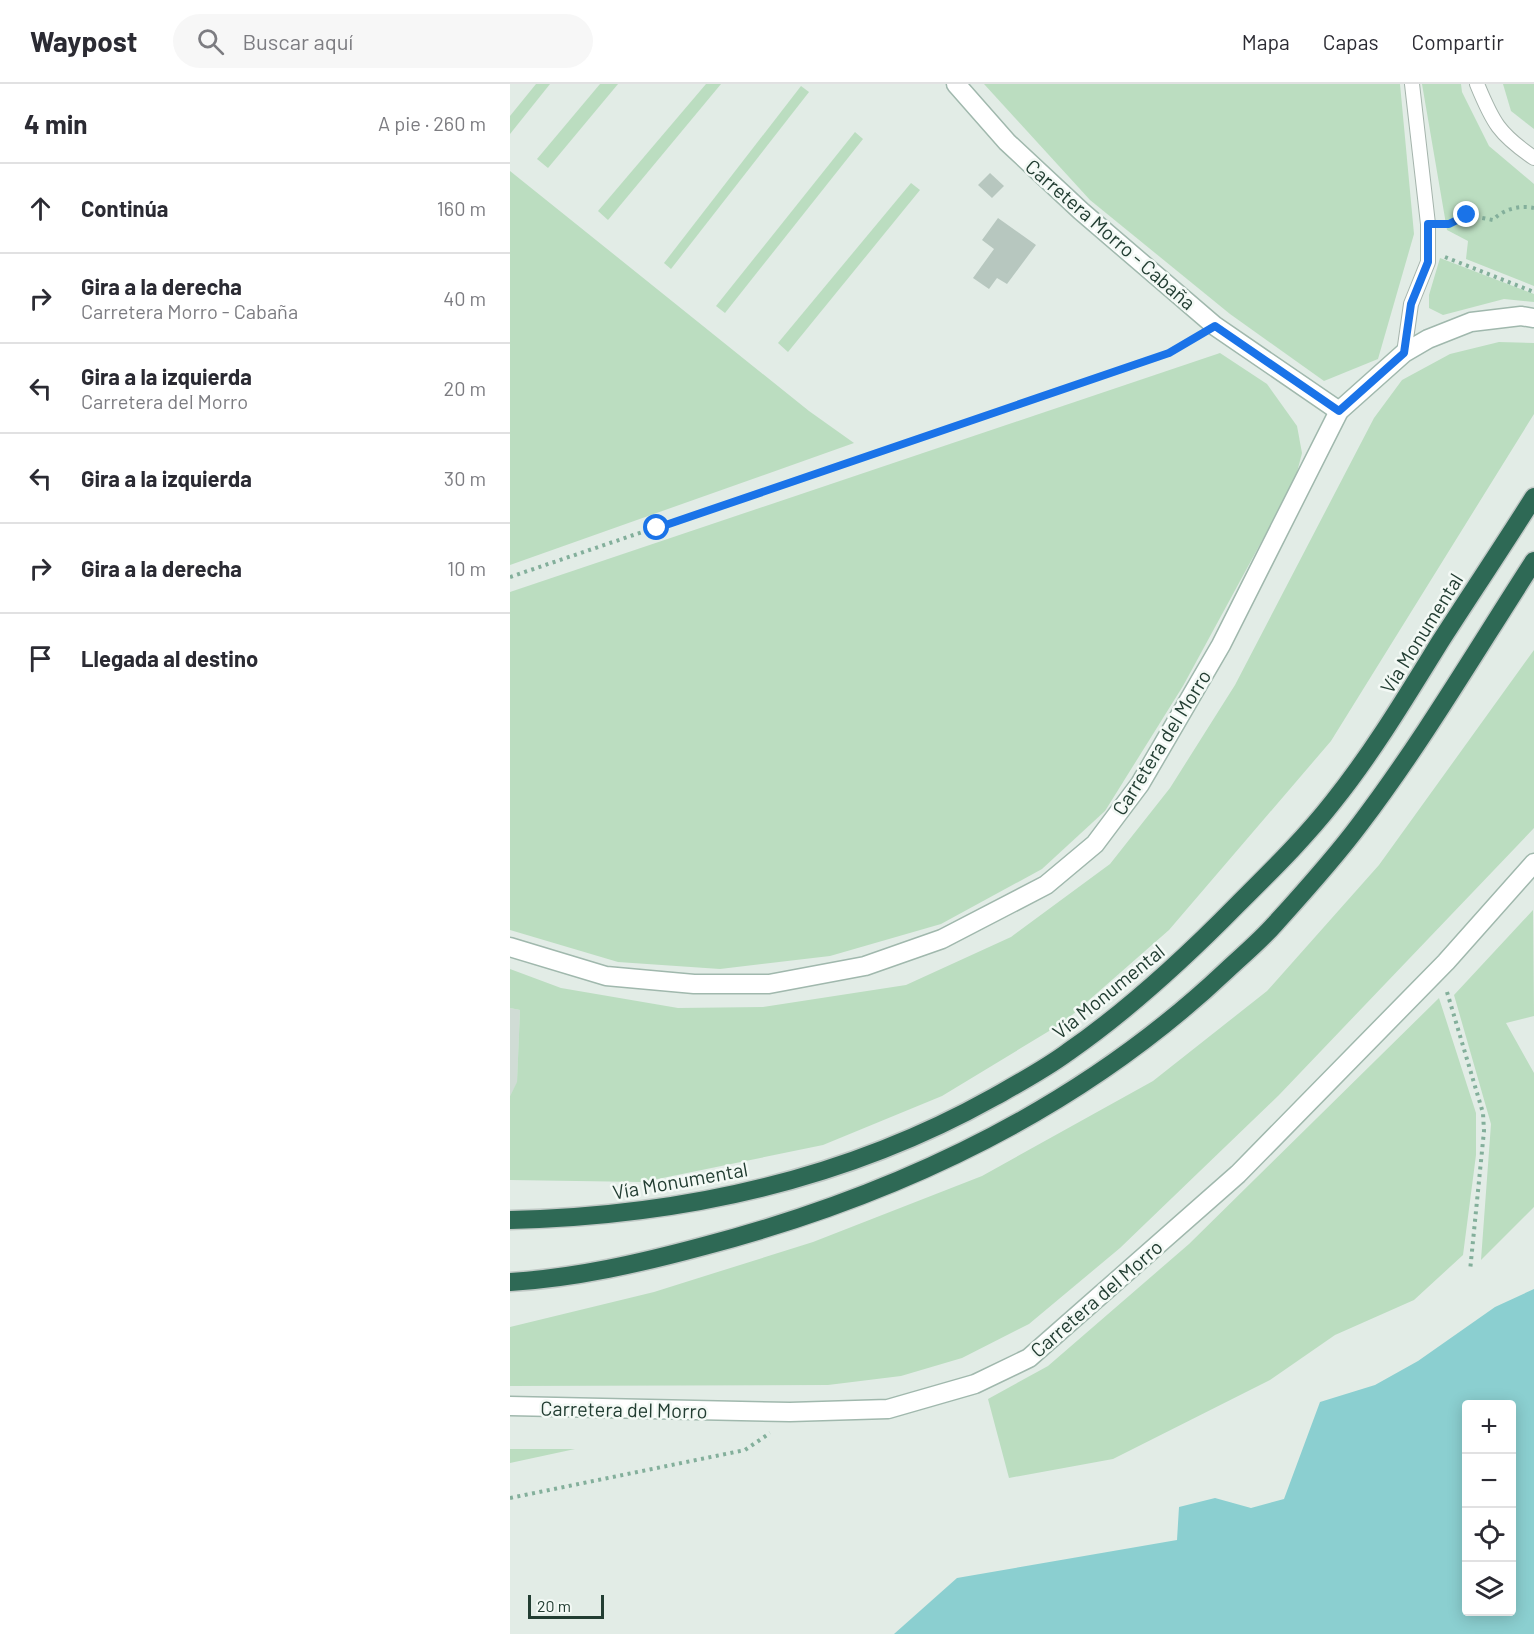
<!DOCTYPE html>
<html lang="es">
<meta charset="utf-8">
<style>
:root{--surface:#fff;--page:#f7f7f7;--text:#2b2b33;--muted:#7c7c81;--line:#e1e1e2}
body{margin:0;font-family:Barlow,sans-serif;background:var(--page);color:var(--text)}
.controls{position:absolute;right:18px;bottom:18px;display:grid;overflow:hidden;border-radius:6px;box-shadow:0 3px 15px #0003}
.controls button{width:54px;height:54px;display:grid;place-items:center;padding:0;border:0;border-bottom:2px solid var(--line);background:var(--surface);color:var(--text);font:30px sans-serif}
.scale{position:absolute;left:18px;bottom:15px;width:76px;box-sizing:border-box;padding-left:6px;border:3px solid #223d32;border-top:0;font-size:16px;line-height:21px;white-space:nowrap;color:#223d32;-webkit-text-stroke:4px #f3f9f5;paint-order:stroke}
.stop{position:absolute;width:18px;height:18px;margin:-14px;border:4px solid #1a73e8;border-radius:50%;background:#fff}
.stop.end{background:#1a73e8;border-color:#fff;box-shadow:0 2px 6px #0008}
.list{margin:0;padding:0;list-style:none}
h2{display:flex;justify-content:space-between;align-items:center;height:78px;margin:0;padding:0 24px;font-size:26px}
h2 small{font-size:20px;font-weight:400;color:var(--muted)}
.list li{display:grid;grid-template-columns:39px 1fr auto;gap:18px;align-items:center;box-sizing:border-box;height:90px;padding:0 24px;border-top:2px solid var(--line)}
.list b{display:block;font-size:22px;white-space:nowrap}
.list p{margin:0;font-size:20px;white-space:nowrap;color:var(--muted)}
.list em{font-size:20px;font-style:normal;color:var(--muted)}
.icon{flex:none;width:33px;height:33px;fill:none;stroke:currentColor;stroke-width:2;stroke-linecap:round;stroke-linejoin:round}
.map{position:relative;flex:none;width:1024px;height:1550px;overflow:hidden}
header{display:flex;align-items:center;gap:36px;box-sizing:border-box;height:84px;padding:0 30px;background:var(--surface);border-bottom:2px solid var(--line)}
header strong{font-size:28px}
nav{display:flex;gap:33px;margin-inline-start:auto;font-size:21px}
.search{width:420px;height:54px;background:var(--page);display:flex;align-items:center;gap:15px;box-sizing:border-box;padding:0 21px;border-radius:33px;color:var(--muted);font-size:22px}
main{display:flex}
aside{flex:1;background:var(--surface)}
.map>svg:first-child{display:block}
.built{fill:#d0dcd5}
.green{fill:#bbddc0}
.water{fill:#8bcfd0;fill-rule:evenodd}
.building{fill:#b7c7bf}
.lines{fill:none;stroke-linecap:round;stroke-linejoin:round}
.lane-casing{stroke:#a5b4ac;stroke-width:16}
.secondary-casing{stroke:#a0b8ad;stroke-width:21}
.highway-casing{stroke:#c1c9c6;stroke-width:21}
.path{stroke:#83af9b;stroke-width:4;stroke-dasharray:3 4.5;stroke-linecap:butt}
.lane{stroke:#fff;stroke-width:14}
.secondary{stroke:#fff;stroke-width:18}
.highway{stroke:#2e6955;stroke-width:18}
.route{stroke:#1a73e8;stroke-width:8}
.labels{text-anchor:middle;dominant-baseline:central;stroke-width:5;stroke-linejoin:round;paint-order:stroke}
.street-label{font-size:20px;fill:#223d32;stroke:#f3f9f5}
</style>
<header>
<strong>Waypost</strong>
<div class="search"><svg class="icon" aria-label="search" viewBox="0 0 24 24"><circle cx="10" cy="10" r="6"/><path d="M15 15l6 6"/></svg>Buscar aquí</div>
<nav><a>Mapa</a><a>Capas</a><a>Compartir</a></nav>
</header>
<main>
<aside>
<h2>4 min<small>A pie · 260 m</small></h2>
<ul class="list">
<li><svg class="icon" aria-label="ahead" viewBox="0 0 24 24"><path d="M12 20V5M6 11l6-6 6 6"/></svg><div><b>Continúa</b></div><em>160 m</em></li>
<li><svg class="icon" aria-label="right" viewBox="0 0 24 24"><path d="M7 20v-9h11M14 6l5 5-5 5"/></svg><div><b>Gira a la derecha</b><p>Carretera Morro - Cabaña</p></div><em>40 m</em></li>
<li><svg class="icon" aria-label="left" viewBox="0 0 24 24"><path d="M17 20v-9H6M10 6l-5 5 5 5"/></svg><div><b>Gira a la izquierda</b><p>Carretera del Morro</p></div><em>20 m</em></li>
<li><svg class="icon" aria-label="left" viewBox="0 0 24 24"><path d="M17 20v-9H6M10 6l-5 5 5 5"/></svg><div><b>Gira a la izquierda</b></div><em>30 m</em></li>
<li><svg class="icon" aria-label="right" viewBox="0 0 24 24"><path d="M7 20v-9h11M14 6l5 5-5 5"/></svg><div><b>Gira a la derecha</b></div><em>10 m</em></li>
<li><svg class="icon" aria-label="arrive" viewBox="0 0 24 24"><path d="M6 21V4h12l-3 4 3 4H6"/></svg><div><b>Llegada al destino</b></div></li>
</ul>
</aside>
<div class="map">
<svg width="1024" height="1550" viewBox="0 0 1024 1550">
<rect width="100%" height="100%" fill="#e2ece6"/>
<!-- built -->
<polygon class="built" points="0,924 10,926 7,999 0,1012"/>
<!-- green -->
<g class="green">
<polygon points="26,0 40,0 0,50 0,32"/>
<polygon points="90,0 108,0 38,84 27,75"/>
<polygon points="196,0 211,0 98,136 88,127"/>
<polygon points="474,0 890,0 904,150 868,275 814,297 720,230 580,116"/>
<polygon points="912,0 951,0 952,8 979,62 1024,100 1024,202 956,175 958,157 937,146"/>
<polygon points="993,0 1024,0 1024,45 1001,27"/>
<polygon points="291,2 299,8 161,185 154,179"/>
<polygon points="345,48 353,55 215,229 206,222"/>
<polygon points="0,87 299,327 344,359 0,481"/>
<polygon points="401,99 410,106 278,268 268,259"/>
<polygon points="930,174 1024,210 1024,218 994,215 933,231 919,224 919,211"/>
<polygon points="989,258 1024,259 1024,330 821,657 659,846 554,938 432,1012 313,1061 133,1098 0,1096 0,1012 7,998 10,926 0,924 0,885 51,904 168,924 253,923 396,901 501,853 600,780 660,704 725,601 864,334 892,296 940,270"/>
<polygon points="710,269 757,300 787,342 792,369 785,396 673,602 595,727 532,785 431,840 320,872 210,885 108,878 0,846 0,508"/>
<polygon points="1024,566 1024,744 769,1011 610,1164 519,1240 452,1274 391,1292 318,1301 0,1302 0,1243 144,1208 303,1158 472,1092 643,997 757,907 869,781"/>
<polygon points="1023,826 1024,932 996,939 1024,989 1024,1123 971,1176 981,1040 944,911"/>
<polygon points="929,914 966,1029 966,1071 953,1171 904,1216 825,1251 760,1296 603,1375 499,1394 478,1315 538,1282 679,1160"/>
<polygon points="0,1365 65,1365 0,1379"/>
</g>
<!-- water -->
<path class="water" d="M1024,1205V1550H384L447,1494L667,1456L669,1423L705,1414L741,1424L774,1415L810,1318L865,1301L908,1277L985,1223ZM956,1320H1002V1528H956Z"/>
<!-- building -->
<g class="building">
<polygon points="480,89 494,102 482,114 468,101"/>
<polygon points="488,134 526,161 497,200 487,194 479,205 463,194 484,165 472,156"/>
</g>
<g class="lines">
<!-- lane casing -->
<g class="lane-casing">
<g id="lane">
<path d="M967,0C983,39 989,50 1024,74"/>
<polyline points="894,269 901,220 918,178 918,140 902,0"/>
</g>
</g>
<!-- secondary casing -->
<g class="secondary-casing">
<g id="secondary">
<polyline points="446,0 497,58 571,127 705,242 829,327"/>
<polyline points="0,863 96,892 184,900 259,900 355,882 432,855 536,801 585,760 630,700 711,561 829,327 894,269 918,255 961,238 1011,232 1024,234"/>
<polyline points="0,1322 280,1328 378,1325 465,1300 519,1274 728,1090 936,878 1024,779"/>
</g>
</g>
<!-- highway casing -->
<g class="highway-casing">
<g id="highway">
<path d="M0,1136C171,1132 334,1097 484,1013C509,999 535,985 558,968C620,925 675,874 728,820C761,787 794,755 823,718C863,668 896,613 930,558C961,510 993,462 1024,413"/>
<path d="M0,1198C66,1194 131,1179 194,1162C388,1111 570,1025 717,886C733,871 750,857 765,840C794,808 824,775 850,740C913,657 967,565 1024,477"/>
</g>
</g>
<!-- path -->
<g class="path">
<path d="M937,140L957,131L983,136C993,125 1010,121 1024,124"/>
<polyline points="935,173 1024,208"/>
<polyline points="0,493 659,269 687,253"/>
<polyline points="937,908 973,1029 974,1047 960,1187"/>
<polyline points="0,1414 235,1366 260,1349"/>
</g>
<!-- lane -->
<use href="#lane" class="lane"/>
<!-- secondary -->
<use href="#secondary" class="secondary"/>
<!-- highway -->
<use href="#highway" class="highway"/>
</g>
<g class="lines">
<!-- route -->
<polyline class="route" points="147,444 659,269 705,242 829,327 894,269 901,220 918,178 918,140 939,140 957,131"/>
</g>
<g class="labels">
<!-- street labels -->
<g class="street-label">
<text transform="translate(601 150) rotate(41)">Carretera Morro - Cabaña</text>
<text transform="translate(911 549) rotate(-58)">Vía Monumental</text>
<text transform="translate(651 658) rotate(-58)">Carretera del Morro</text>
<text transform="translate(598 907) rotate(-39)">Vía Monumental</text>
<text transform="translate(170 1096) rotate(-10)">Vía Monumental</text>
<text transform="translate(586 1214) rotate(-41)">Carretera del Morro</text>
<text transform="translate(114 1325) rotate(1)">Carretera del Morro</text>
</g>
</g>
</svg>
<div class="controls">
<button>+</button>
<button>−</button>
<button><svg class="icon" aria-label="locate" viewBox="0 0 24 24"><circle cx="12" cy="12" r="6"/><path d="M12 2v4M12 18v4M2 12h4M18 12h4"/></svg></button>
<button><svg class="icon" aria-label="layers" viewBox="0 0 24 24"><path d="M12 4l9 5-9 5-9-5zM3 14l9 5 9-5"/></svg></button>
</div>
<div class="scale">20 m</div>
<div class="stop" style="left:147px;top:444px"></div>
<div class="stop end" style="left:957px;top:131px"></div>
</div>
</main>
